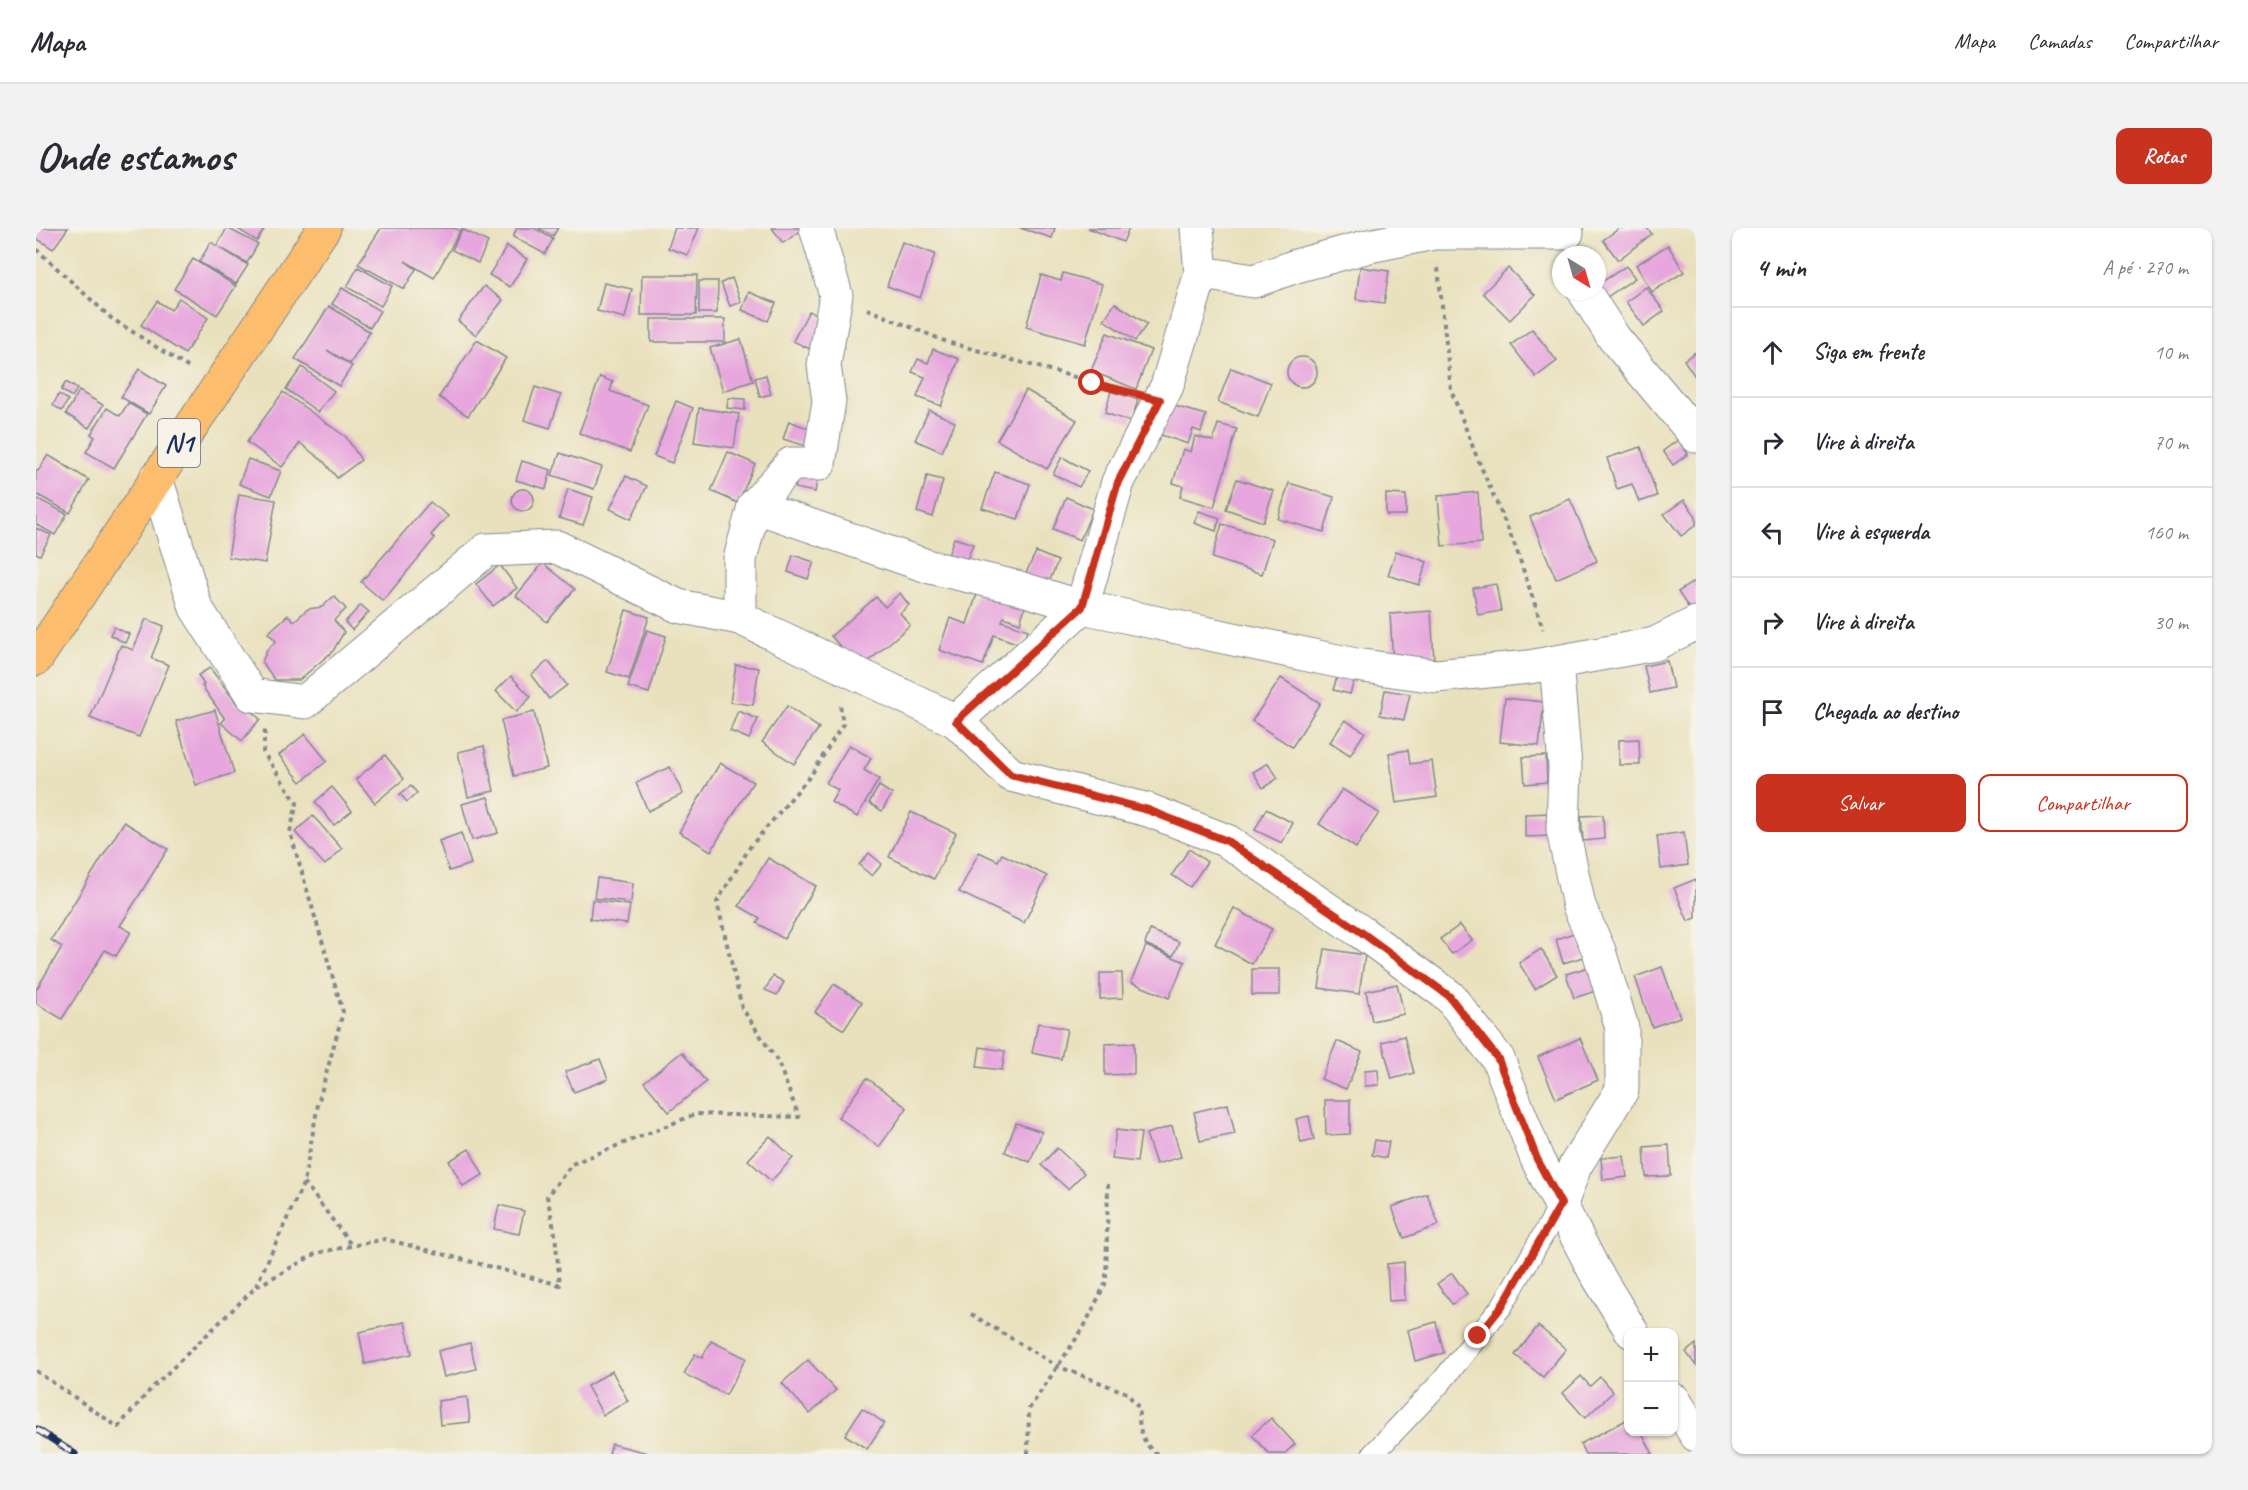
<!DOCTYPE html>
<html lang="pt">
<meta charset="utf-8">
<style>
:root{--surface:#fff;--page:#f2f2f3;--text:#2b2b33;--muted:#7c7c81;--line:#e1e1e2;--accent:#c8321e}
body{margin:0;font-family:Caveat,sans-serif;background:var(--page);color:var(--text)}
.controls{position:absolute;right:18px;bottom:18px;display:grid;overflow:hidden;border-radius:12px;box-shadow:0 2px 4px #0004}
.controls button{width:54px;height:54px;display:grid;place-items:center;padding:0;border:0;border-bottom:2px solid var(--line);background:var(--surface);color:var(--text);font:30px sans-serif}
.compass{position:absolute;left:1516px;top:18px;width:54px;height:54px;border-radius:50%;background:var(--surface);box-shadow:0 2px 4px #0004;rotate:143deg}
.stop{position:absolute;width:18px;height:18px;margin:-14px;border:4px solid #c8321e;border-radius:50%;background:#fff}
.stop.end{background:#c8321e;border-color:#fff;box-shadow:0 2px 6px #0008}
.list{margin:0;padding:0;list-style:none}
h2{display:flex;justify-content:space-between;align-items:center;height:78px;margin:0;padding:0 24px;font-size:26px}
h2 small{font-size:20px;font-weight:400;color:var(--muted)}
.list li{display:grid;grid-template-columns:39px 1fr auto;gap:18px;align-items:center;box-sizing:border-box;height:90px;padding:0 24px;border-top:2px solid var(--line)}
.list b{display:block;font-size:22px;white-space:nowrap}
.list em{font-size:20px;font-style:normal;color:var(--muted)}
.actions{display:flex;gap:12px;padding:18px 24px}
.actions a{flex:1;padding:14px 0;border:2px solid var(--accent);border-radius:12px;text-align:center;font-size:21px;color:var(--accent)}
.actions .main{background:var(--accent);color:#fff}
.icon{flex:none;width:33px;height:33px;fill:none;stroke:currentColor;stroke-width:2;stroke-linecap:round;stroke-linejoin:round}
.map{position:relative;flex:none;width:1660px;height:1226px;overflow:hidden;border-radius:12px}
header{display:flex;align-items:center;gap:36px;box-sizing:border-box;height:84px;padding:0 30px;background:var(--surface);border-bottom:2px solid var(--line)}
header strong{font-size:28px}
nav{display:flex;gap:33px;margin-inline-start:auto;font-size:21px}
.intro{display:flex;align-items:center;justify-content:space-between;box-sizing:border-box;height:144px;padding:0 36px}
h1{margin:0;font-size:42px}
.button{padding:15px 27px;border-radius:12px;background:var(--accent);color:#fff;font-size:21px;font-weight:700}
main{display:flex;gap:36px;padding:0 36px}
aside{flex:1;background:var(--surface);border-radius:12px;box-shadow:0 2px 4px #0004}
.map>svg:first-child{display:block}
.building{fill:#e7a6dd}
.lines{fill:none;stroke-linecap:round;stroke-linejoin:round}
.lane-casing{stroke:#82888e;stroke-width:23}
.street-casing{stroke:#82888e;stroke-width:35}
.highway-casing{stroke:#82888e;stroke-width:35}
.path{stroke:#82888e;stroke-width:4;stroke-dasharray:4.5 4.5;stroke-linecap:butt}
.lane{stroke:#fff;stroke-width:21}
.street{stroke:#fff;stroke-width:33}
.highway{stroke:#fcbd6e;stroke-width:33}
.rail-casing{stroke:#1b2f5e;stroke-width:7}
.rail{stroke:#f7f3e8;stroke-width:4.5;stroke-dasharray:14;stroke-linecap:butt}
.route{stroke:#c8321e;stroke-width:8}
.labels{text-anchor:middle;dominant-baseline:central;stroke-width:6;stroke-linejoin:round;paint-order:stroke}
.shield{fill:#f7f3e8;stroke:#5d6a87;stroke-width:1.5}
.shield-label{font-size:27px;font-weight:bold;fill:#1b2f5e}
</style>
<header>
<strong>Mapa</strong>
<nav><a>Mapa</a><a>Camadas</a><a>Compartilhar</a></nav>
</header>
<div class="intro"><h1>Onde estamos</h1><a class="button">Rotas</a></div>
<main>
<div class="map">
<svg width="1660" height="1226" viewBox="0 0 1660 1226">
<rect width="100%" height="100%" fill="#f7f3e8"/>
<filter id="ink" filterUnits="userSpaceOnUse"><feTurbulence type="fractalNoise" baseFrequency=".0167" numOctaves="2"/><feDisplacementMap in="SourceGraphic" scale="12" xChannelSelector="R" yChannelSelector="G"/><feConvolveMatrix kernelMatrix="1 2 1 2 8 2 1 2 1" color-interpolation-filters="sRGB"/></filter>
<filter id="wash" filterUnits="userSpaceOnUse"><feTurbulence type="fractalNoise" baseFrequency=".008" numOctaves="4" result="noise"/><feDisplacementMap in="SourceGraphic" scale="24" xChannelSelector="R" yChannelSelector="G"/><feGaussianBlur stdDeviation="1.35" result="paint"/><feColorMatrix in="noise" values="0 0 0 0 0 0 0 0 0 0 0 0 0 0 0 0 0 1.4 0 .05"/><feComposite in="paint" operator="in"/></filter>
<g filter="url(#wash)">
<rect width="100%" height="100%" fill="#e9e1bd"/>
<g id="blocks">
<!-- building -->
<g class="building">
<polygon points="0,0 32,0 17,21 0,10"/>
<polygon points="191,0 222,16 211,35 183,19 212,37 200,56 163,34 175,14 181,18"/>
<polygon points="200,0 229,0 221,13"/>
<polygon points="345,0 418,0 424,3 398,50 369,33 380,41 368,61 322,36"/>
<polygon points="481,0 498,0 517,11 509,26 477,9"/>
<polygon points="502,0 522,0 517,8"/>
<polygon points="639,0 663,0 652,27 632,20"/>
<polygon points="736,0 769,0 747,15"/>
<polygon points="984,0 1019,0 1016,10"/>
<polygon points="1052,0 1093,0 1087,14"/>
<polygon points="1584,0 1611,0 1616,6 1582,32 1567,12"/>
<polygon points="426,1 452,14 442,35 416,22"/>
<polygon points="866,14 899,26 884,70 851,58"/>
<polygon points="1632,17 1648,44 1616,64 1600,37"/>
<polygon points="471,18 491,31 474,59 453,47"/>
<polygon points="157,31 200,58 181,87 138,61"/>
<polygon points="1590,38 1599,50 1568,71 1561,57"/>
<polygon points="322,39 356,58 345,78 311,59"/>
<polygon points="1324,39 1353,43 1348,75 1320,71"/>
<polygon points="1472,40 1499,67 1474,92 1447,65"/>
<polygon points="1027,45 1066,56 1049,116 990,99 1005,47 1025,53"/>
<polygon points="606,47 661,47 660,87 605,87"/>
<polygon points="696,50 705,74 694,78 685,55"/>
<polygon points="663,53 682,53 681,85 663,85"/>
<polygon points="568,55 596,61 589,90 561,83"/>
<polygon points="448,58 467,72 440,107 422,93"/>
<polygon points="1610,59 1628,83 1608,98 1590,74"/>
<polygon points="306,60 344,83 334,100 296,76"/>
<polygon points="713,64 740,75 732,93 706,82"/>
<polygon points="143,70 172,90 149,126 105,97 121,73 135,82"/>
<polygon points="1079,75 1111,96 1099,113 1068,92"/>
<polygon points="293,78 334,104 314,136 291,122 316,138 303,158 259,131"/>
<polygon points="773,83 793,93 778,123 757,113"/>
<rect x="615" y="91" width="74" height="23"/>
<polygon points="1496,101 1521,133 1500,149 1475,117"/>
<polygon points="1071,105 1115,122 1100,161 1055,143"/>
<polygon points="705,111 717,153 687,163 674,120"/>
<polygon points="441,112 470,130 432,188 403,169"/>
<polygon points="897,121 923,131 905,178 881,169 889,149 876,144 882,131 892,135"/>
<polygon points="1660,124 1660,150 1648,132"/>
<circle cx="1266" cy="144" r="15"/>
<polygon points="266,139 298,163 282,184 250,161"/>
<polygon points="1195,140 1235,155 1222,189 1182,174"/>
<polygon points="103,141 130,158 113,186 85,169"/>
<polygon points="730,147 735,166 724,169 719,150"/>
<polygon points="564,149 577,154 574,163 612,177 594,224 543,205"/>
<polygon points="30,154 41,161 36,169 25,162"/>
<polygon points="499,159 525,167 514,200 488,192"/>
<polygon points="990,162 1041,192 1011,241 961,212"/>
<polygon points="43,163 67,177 53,200 30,186"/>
<polygon points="1075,163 1102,172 1095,194 1069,185"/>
<polygon points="247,164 310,209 325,232 301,250 288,234 264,215 246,239 211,214"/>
<polygon points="23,166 32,172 26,183 17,177"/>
<polygon points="692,170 709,171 709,182 691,180"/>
<polygon points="640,173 657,180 636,235 618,228"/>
<polygon points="92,175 111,186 78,240 50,224 59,209 55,206 71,180 84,188"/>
<polygon points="1135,177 1170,187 1165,204 1157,201 1152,216 1125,207"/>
<polygon points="663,180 703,186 698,220 658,214"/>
<polygon points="893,182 919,194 906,224 879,212"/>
<polygon points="753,193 782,204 777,220 747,211"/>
<polygon points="1182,196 1201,201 1178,279 1144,269 1147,258 1137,255 1147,221 1155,224 1159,208 1177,213"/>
<polygon points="1642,212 1652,226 1637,237 1627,223"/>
<polygon points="1605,219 1621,268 1603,274 1596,256 1581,261 1571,230"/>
<polygon points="692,224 719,236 702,275 675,263"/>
<polygon points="524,225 566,239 558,261 516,247"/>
<polygon points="12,227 53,252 34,285 0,266 0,242 2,243"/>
<polygon points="1026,229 1052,243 1043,259 1017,246"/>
<polygon points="212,231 245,243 235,268 203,256"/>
<polygon points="486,233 515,242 510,261 480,252"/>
<polygon points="764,243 782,246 779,264 759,260"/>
<polygon points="959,244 994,256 982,291 946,280"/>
<polygon points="590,248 611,258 595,291 574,281"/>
<polygon points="891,248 907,252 897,289 881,284"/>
<polygon points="1201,251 1238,263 1227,294 1190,281"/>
<polygon points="1253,255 1298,269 1288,304 1242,291"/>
<polygon points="532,261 557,269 547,297 523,290"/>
<circle cx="487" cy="272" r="11"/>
<polygon points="1442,264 1445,315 1406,318 1402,268"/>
<polygon points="203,266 240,272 229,335 192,329"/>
<polygon points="1350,266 1370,267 1370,287 1350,287"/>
<polygon points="1030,269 1057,281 1044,312 1017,301"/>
<polygon points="0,270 31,286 19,307 0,296"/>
<polygon points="1534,271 1561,333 1520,351 1494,289"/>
<polygon points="1648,272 1660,288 1660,297 1645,308 1628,286"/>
<polygon points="394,274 412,288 395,307 399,310 347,373 325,354"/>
<polygon points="1163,283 1184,290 1180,303 1158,295"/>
<polygon points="1186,296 1237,311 1226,346 1176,330"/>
<polygon points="0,300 15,307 4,327 0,325"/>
<polygon points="918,310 937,316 929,337 911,330"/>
<polygon points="1360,323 1391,334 1383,357 1352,347"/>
<polygon points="1000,324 1022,333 1012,356 989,347"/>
<polygon points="757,327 778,334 772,351 752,344"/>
<polygon points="507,335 539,361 511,394 480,368"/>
<polygon points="464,337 481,360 457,378 440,356"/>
<polygon points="1660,352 1660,386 1658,388 1642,364"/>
<polygon points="1460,356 1465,383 1442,387 1437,360"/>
<polygon points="942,363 990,376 984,395 968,389 966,393 992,402 986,417 958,407 947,437 903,422 914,390 931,396"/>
<polygon points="864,365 873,377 864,385 874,397 824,441 795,408 840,369 849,379"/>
<polygon points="298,368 310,381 298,392 308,404 297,423 263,452 239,452 226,434 231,422 240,413 232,405 252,387 258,393 272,381 286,379"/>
<polygon points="325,377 333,384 316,402 309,394"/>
<polygon points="590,382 613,389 593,451 571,444"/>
<polygon points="1395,383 1398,432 1357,435 1354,386"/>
<polygon points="110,391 128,398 115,430 133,437 103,509 54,490 85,417 97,422"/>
<polygon points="78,399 93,406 89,415 74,407"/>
<polygon points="611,402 630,408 613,465 592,459"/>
<polygon points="512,433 531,457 513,471 495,447"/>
<polygon points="1631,433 1637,460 1614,465 1608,438"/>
<polygon points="700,437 723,440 717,477 694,474"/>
<polygon points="174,440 202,477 204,474 224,491 206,513 185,495 189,491 166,458 168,457 162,447"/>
<polygon points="475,448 495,469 480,484 460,463"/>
<polygon points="1301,449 1318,453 1314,466 1297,462"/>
<polygon points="1245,450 1284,475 1256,519 1216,493"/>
<polygon points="1349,462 1374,466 1368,492 1344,487"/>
<polygon points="1469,470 1508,474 1503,518 1464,514"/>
<polygon points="751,478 783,500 758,536 726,514"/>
<polygon points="179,482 198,545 160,557 140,493"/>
<polygon points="702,483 722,491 713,511 694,503"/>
<polygon points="498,484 511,540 478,548 465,492"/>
<polygon points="1309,492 1329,504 1314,527 1294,514"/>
<polygon points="269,506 291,533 265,554 243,527"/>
<polygon points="1603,511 1604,537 1583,537 1583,512"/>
<polygon points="813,517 835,530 828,542 843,551 821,589 795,574 802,562 790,555"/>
<polygon points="448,518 458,563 432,569 422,524"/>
<polygon points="1372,522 1374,536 1396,533 1401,569 1360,575 1353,525"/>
<polygon points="349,527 368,551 339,575 320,551"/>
<polygon points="1510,528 1511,554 1489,556 1487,529"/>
<polygon points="684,535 717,554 675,623 643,604"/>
<polygon points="1232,535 1242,550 1227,560 1217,544"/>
<polygon points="634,539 647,566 612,583 600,555"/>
<polygon points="375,558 381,565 371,574 364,566"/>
<polygon points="843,558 856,566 846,583 833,575"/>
<polygon points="296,559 316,583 298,597 279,574"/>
<polygon points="1306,561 1343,585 1320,620 1283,596"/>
<polygon points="452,569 462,605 436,612 426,576"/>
<polygon points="1230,581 1257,595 1246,615 1219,602"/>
<polygon points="875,584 920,605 898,651 853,629"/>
<polygon points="1516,585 1516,608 1489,609 1489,586"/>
<polygon points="1567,587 1568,611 1547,613 1545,588"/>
<polygon points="277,588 306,621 289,637 259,604"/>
<polygon points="88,594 132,621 84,698 95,704 80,728 69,722 26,791 0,775 0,762 26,719 15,712"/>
<polygon points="1648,604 1652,637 1625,641 1621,608"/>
<polygon points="425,605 435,636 413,643 403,613"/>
<polygon points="1153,621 1171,634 1154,659 1136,647"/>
<polygon points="943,624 962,633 966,626 1011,648 988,695 923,664"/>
<polygon points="833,625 846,636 836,648 823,637"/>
<polygon points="732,630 780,658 748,711 721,695 724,690 703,678"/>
<polygon points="561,650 597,655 595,674 558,670"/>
<polygon points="1660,651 1660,690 1652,693 1638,660"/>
<polygon points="556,672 594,677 591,696 554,691"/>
<polygon points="1198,680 1236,701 1216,736 1179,716"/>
<polygon points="1424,697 1436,712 1416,726 1404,711"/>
<polygon points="1114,702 1143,714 1137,728 1109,716"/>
<polygon points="1541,704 1548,729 1527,735 1520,711"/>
<polygon points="1110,718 1149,734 1133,770 1095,754"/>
<polygon points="1289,721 1329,727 1323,766 1283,760"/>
<polygon points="1505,721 1521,747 1499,761 1483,735"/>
<polygon points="1556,738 1563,762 1538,770 1530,746"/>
<polygon points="1626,739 1644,789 1616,799 1599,749"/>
<rect x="1216" y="741" width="28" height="26"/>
<polygon points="1064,745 1086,745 1087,770 1064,771"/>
<polygon points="737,748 748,754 741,767 729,762"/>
<polygon points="798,756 826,774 808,802 779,784"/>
<polygon points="1361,756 1368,786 1336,793 1330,763"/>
<polygon points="1002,795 1031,801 1025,831 996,825"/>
<polygon points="1368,808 1378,845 1356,851 1346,814"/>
<polygon points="1544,810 1562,852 1520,871 1502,829"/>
<polygon points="1301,813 1326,824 1310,861 1285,851"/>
<polygon points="1098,815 1098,846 1069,847 1069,816"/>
<polygon points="944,819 969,823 966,842 941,839"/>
<polygon points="646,824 670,854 633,884 608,854"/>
<polygon points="564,831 572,851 538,864 529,844"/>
<polygon points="1342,841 1343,857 1329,858 1329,842"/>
<polygon points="831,850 871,880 843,919 802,889"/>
<polygon points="1289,872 1314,872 1314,906 1290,907"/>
<polygon points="1192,876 1199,906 1164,913 1158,884"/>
<polygon points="1273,888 1278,912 1265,915 1260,891"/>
<polygon points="980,895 1006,904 994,934 969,924"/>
<polygon points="1136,898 1145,929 1120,936 1110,906"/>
<polygon points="1080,902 1105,905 1101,934 1076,931"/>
<polygon points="734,908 757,930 735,953 712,932"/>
<polygon points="1339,912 1353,914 1350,930 1336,927"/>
<polygon points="1633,917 1635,948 1610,949 1608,919"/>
<polygon points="1021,920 1048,945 1032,961 1005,937"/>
<polygon points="433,921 447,947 427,958 413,933"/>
<polygon points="1588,928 1591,949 1567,952 1565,930"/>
<polygon points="1391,966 1403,997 1368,1010 1356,979"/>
<polygon points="463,977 488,983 483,1006 458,1001"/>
<polygon points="1368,1034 1369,1072 1353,1073 1351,1036"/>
<polygon points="1416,1045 1431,1066 1416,1076 1401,1056"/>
<polygon points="369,1094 376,1126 329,1136 323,1104"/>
<polygon points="1400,1094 1408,1125 1379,1133 1372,1102"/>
<polygon points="1502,1098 1530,1121 1507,1149 1479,1127"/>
<polygon points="675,1113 710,1130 690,1167 648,1146 659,1126 666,1130"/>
<polygon points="434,1115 440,1141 408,1149 402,1123"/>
<polygon points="1660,1116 1660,1138 1650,1124"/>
<polygon points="772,1132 800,1162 774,1186 746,1155"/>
<polygon points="576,1143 592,1173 567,1187 551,1158"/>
<polygon points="1545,1148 1554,1158 1564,1149 1577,1164 1549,1190 1527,1165"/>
<polygon points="431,1169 434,1194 404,1197 402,1173"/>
<polygon points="826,1180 848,1195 831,1221 809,1207"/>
<polygon points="1235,1190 1259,1216 1248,1226 1233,1226 1216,1207"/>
<polygon points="1592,1191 1592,1204 1605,1204 1617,1226 1549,1226 1544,1216"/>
<polygon points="576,1216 612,1225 612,1226 573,1226"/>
</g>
</g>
</g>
<g filter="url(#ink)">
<use href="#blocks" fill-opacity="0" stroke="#82888e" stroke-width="1.5"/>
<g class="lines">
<!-- lane casing -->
<g class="lane-casing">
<polyline id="lane" points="1337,1226 1406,1153 1466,1078 1525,976"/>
</g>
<!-- street casing -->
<g class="street-casing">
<g id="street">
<polyline points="780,0 800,67 788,137 793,173 783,236 755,236 718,278 894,339 980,359 1046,379 1082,254 1131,158 1165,45 1161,0"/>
<polyline points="1165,45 1218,53 1260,38 1333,18 1398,5 1531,5"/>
<polyline points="1548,63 1578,110 1660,208"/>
<polyline points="120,250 160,380 216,467 269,474 450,322 521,319 642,378 704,390 704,331 718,278"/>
<polyline points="704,390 920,493"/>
<polyline points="1520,434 1529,538 1527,602 1543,678 1563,723 1586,800 1586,862 1539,938 1525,976"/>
<polyline points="1596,1104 1558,1042 1501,931 1462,831 1413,768 1325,704 1191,613 1112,582 975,547 920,493 1046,379 1320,437 1400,448 1493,439 1619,416 1660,395"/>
<polyline points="1638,1172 1660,1207"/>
</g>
</g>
<!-- highway casing -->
<g class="highway-casing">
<polyline id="highway" points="0,431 288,0"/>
</g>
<!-- path -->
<g class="path">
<polyline points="0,21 75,90 153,140"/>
<polyline points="1402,40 1415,162 1440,227 1480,320 1507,401"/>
<polyline points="831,81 911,114 1090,163"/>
<polyline points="268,954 316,1018"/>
<polyline points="220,1058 268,954 282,876 307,784 254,604 261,575 227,524 229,502"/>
<path d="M935,1086L1021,1138L1091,1165L1103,1180C1102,1198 1105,1215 1121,1226"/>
<polyline points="0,1143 82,1199 115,1161 220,1059 281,1025 349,1011 524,1057 519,1006 511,968 536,936 660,886 763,889 742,834 706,780 681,674 714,619 775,547 807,496 804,476"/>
<polyline points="992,1226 993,1181 1048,1099 1070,1054 1072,956"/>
</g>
<!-- lane -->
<use href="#lane" class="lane"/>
<!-- street -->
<use href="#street" class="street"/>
<!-- highway -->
<use href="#highway" class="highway"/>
<!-- rail casing -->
<g class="rail-casing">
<polyline id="rail" points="0,1201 39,1226"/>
</g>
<!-- rail -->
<use href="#rail" class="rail"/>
</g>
</g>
<g class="lines" filter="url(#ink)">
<!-- route -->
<polyline class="route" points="1056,155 1124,172 1082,254 1046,379 920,493 975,547 1112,582 1191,613 1325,704 1413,768 1462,831 1501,931 1525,976 1466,1078 1442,1108"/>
</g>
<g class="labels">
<!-- shield labels -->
<rect class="shield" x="122" y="191" width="42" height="48" rx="4.5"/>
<g class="shield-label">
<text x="143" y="215">N1</text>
</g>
</g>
</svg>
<div class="controls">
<button>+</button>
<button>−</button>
</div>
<svg class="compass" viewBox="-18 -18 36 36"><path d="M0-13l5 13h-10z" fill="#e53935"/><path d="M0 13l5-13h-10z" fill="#7c7c81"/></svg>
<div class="stop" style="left:1056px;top:155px"></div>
<div class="stop end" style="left:1442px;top:1108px"></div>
</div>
<aside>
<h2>4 min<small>A pé · 270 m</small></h2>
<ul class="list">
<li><svg class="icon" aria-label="ahead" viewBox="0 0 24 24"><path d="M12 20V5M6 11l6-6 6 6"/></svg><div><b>Siga em frente</b></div><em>10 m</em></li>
<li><svg class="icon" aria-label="right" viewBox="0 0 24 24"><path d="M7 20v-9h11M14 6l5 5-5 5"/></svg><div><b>Vire à direita</b></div><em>70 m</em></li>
<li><svg class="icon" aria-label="left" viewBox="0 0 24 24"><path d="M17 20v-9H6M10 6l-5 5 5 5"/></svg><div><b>Vire à esquerda</b></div><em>160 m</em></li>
<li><svg class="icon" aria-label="right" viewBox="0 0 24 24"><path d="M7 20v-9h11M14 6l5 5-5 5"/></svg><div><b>Vire à direita</b></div><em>30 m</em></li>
<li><svg class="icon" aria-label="arrive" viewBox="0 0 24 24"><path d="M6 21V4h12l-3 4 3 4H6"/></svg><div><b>Chegada ao destino</b></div></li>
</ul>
<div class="actions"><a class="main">Salvar</a><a>Compartilhar</a></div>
</aside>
</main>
